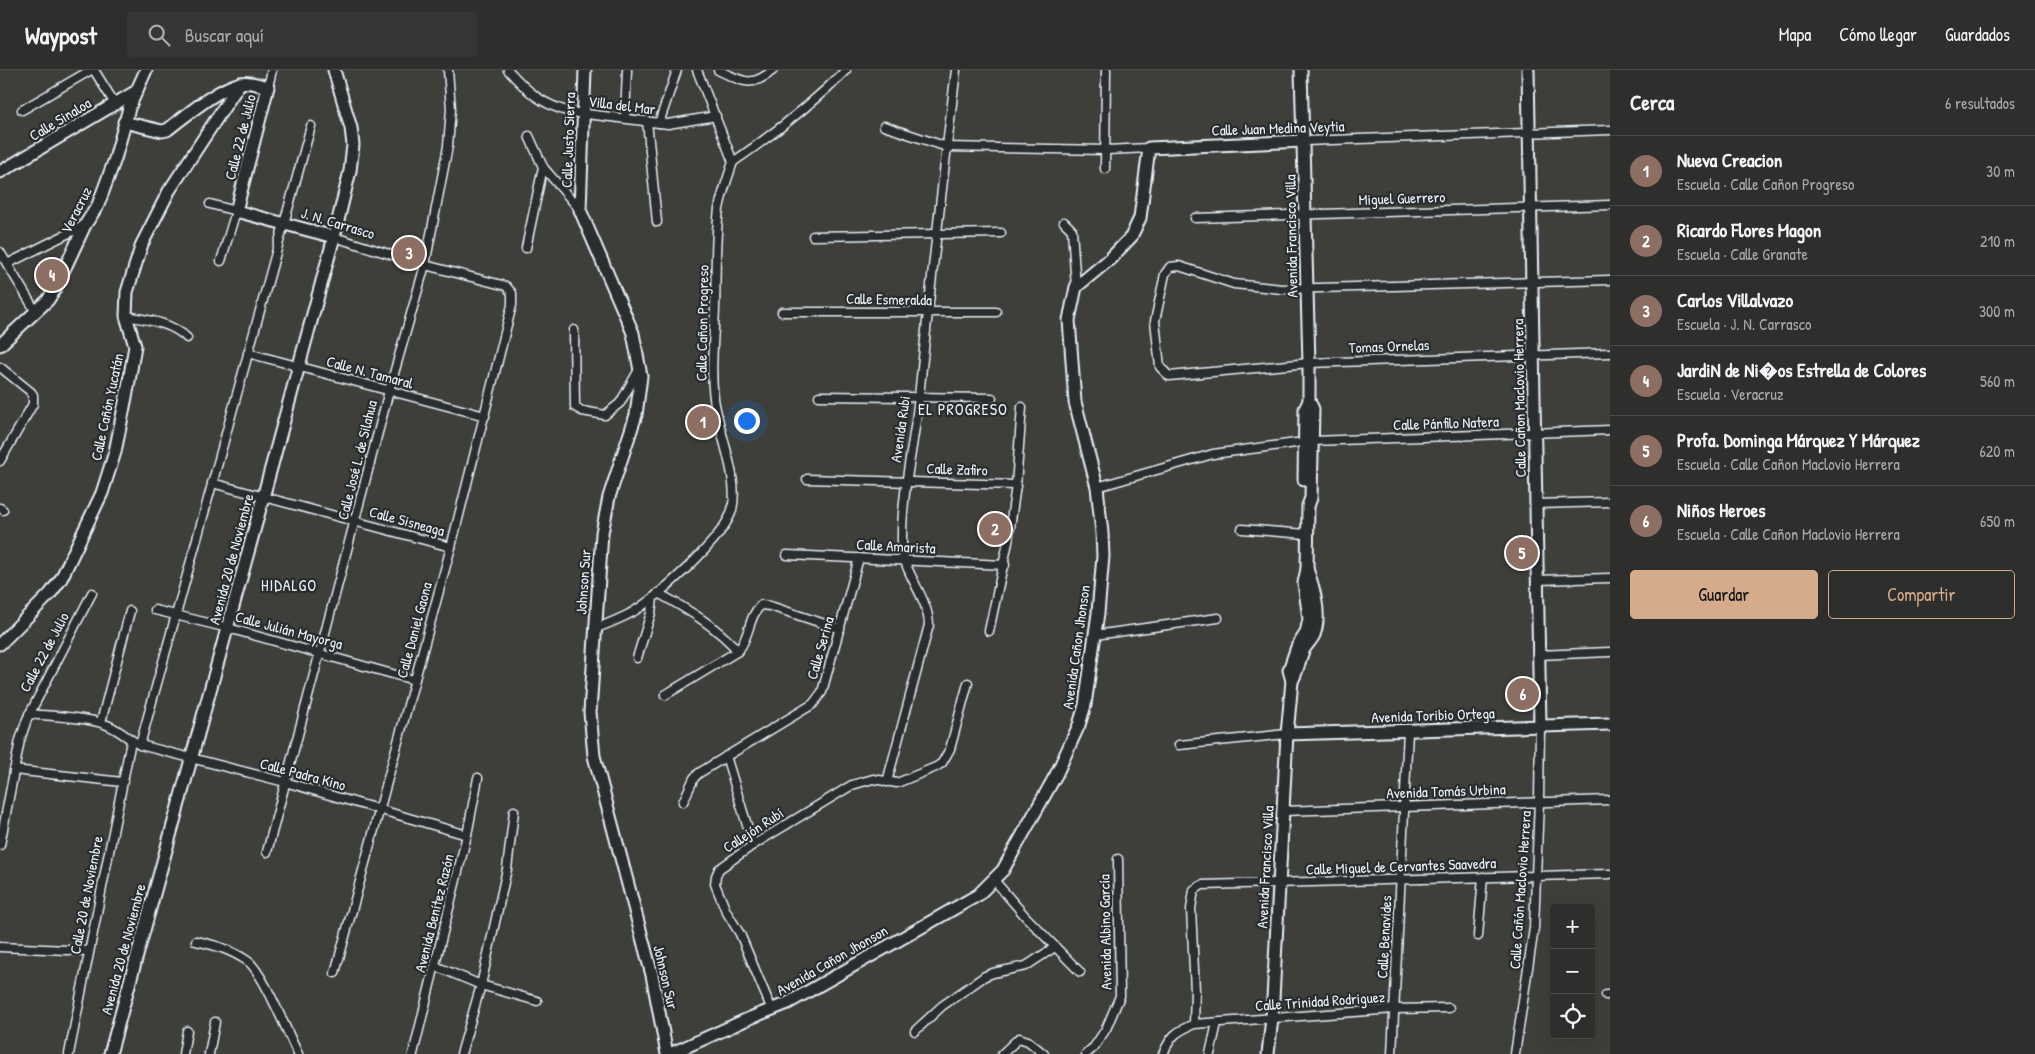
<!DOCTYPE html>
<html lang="es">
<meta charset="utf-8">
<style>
:root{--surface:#2e2e2c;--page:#363634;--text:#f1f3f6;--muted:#a7a8a9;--line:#494a48;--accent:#d6ab8b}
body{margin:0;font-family:"Patrick Hand",sans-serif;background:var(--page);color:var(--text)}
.controls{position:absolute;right:15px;bottom:15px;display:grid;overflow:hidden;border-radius:5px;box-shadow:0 5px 20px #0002}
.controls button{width:45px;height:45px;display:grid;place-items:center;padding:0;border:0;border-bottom:1px solid var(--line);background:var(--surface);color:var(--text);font:25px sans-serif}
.you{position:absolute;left:746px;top:350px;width:18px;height:18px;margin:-12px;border:4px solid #fff;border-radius:50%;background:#1a73e8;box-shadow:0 0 0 8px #1a73e833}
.badge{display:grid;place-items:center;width:32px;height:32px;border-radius:50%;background:var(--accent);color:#fff;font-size:16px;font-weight:700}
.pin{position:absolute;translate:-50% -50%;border:2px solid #fff;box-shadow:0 1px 5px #0006}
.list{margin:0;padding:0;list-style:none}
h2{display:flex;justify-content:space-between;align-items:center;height:65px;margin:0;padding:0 20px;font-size:21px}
h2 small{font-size:16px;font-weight:400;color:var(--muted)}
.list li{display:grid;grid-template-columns:32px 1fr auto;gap:15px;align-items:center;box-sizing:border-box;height:70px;padding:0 20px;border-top:1px solid var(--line)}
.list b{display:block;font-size:19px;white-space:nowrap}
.list p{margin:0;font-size:16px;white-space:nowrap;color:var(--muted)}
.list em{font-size:16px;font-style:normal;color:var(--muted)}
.actions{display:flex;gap:10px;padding:15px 20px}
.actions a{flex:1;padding:11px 0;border:1px solid var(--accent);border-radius:5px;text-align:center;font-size:18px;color:var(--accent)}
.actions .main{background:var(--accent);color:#111}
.icon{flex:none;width:28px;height:28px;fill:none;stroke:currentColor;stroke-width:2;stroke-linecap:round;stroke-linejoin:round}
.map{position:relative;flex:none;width:1610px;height:984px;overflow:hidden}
header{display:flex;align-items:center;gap:30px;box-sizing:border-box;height:70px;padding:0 25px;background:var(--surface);border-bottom:1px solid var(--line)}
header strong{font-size:24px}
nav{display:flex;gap:28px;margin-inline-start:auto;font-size:18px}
.search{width:350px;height:45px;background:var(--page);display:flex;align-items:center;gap:12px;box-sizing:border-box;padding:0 18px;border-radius:5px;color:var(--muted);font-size:19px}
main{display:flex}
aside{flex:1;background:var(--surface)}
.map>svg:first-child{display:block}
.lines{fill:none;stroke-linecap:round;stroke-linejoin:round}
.street-casing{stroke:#e8f1f8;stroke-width:11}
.secondary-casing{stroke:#e8f1f8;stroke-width:15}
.street{stroke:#2a2d2e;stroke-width:8}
.secondary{stroke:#2a2d2e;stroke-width:11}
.labels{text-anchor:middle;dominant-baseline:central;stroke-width:4.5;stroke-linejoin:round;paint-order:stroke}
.street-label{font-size:15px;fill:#e8f1f8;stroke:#2a2d2e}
.neighbourhood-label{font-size:16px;letter-spacing:1px;fill:#e8f1f8;stroke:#2a2d2e}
</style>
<header>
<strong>Waypost</strong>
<div class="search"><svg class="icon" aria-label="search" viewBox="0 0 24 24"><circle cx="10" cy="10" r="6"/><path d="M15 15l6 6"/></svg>Buscar aquí</div>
<nav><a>Mapa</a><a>Cómo llegar</a><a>Guardados</a></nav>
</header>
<main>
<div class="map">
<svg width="1610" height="984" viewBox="0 0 1610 984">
<rect width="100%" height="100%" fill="#3e3e3a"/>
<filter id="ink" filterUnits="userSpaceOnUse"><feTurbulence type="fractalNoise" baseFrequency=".02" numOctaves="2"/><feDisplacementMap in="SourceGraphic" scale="10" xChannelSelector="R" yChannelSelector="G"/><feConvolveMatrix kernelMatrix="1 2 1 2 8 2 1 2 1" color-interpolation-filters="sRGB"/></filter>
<g filter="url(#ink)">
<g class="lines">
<!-- street casing -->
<g class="street-casing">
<g id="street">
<polyline points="94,0 115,34"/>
<path d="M508,0C528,22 541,34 570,42L668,54L716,46"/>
<polyline points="697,0 733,92"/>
<path d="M718,0C742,11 751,19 773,0"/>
<polyline points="268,17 272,0"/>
<polyline points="22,40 91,0"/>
<polyline points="625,47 627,0"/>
<polyline points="647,51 657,152"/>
<polyline points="659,53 677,0"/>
<polyline points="884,56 947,77 1106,80 1149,78"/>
<polyline points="529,66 543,97 580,140"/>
<polyline points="1304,71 1610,60"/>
<path d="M733,92C774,64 811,35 846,0"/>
<polyline points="1105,99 1106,0"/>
<polyline points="210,134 236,141 221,191"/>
<polyline points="1195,148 1610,135"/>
<polyline points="1064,152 1072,160 1076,217"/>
<polyline points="813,166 1001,163"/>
<polyline points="334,167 425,195 506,216 512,223 512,235 451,477 335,903"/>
<polyline points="526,178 543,97"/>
<polyline points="0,182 36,242"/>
<polyline points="7,194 85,155"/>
<polyline points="1610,210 1282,219 1234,214 1179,196 1170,197 1165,204 1155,251 1160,297 1169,306 1309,293 1610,283"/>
<polyline points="782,242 996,242"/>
<path d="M126,246C148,250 171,252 187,268"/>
<polyline points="574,260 575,337 582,341 605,345 620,333 640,298"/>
<polyline points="248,283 485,346"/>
<polyline points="0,297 31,322 33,325 33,334 0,391"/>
<polyline points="819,326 992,328"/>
<polyline points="1313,371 1610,360"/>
<polyline points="807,409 1016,415"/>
<polyline points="212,413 451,477"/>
<polyline points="1097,417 1213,384 1296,373"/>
<polyline points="1536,434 1610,432"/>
<polyline points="0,438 3,440"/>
<polyline points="1242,459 1307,464"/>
<polyline points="787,485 1005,495"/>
<polyline points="1537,510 1610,508"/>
<path d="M658,523C687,539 716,556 738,581"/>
<polyline points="155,540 228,558 414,610"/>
<path d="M595,559C606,554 618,550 629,544C655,531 725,467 732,440C740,408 718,361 714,328C710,298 714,268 715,238C716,205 715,171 719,139C722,123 728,107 733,92"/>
<polyline points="989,561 1008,472 1016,415 1022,337"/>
<polyline points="1095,565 1218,548"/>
<polyline points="1538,585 1610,582"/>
<polyline points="637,588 651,543 653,528"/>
<path d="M665,625L738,581C750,567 748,547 761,535L770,536L840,559"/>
<path d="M29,644C49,646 90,647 107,655C120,660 128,669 140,675L285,712L467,765"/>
<polyline points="101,652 130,541"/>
<polyline points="140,675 311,56"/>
<polyline points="1179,675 1287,664"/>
<polyline points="726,686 753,775"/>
<polyline points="14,700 122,712"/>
<path d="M887,712L929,555C928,525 902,503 902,473C901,424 914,375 919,327C930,218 943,109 956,0"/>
<polyline points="683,732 694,708 699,703 813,634 822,622 859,488"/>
<polyline points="1283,741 1610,730"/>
<polyline points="0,775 20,670 27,649 92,523"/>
<polyline points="267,782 389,321 425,195 448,76 451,39 448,0"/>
<polyline points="994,810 1025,846 1080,902"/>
<polyline points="1478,866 1483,807"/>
<path d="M196,871C215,875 232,880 249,892C264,905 288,964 298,984"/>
<polyline points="0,877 89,881"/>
<polyline points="435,896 481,915 537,931"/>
<polyline points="1606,925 1610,925"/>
<polyline points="772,940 740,864 726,841 715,814 716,806 719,799 753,775 852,715 873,709 897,713 936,697 942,693 950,679 968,613"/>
<polyline points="1194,954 1195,921 1191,839 1194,820 1202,815 1610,804"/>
<polyline points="915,961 942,936 985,906 993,903 1026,896 1055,877"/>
<polyline points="69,984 131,671"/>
<polyline points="183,984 187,961"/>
<polyline points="209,984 215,952"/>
<polyline points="413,984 467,765 478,708"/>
<polyline points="461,984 481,915 507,799 514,741"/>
<polyline points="1002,984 1019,968 1028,971 1044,984"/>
<polyline points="1086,984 1094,977 1106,959 1120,926 1118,789"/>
<path d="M1163,984C1171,966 1175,962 1194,954L1394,939L1449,938"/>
<polyline points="1210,984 1217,953"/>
<polyline points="1392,984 1408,661"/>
<polyline points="1515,984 1534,858 1539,731 1540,656"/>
</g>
</g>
<!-- secondary casing -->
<g class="secondary-casing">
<g id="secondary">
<polyline points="585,0 580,140 633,263 641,306 636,345 609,427 602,463 590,642 594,686 652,905 667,984"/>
<polyline points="1301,0 1309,293 1309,331 1305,339 1304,410"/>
<polyline points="1528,0 1540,656"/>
<path d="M124,52L162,61L167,60C187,45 216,19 241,13C249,11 260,15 268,17L236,141L334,167"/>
<polyline points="0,102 135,22"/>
<polyline points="0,275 48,230 55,219 85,155 98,135 115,89 129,38 146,0"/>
<polyline points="0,574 50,524 61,509 102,423 115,382 128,317 135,276 126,246 127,222 142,174 169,121 240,13"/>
<path d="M1292,611C1298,601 1299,591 1303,581C1306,575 1311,571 1314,565C1322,545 1314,518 1307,499"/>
<polyline points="1287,664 1610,654"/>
<polyline points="110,984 255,457 334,167 350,101 353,75 351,58 334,0"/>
<polyline points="670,984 750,948 788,933 978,825 1003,800 1057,703 1079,655 1085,635 1098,543 1103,486 1102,463 1097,417 1075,332 1069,250 1076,217 1110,189 1131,167 1140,148 1149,78 1304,71"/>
<polyline points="1268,984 1272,948 1287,664 1292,611 1289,600 1297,577 1306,563 1309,549 1304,513 1307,499 1308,436 1311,428 1313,339 1309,331"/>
</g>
</g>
<!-- street -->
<use href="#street" class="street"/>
<!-- secondary -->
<use href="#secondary" class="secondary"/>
</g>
</g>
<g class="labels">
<!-- street labels -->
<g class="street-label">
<text transform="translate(622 35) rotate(7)">Villa del Mar</text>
<text transform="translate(60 49) rotate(-31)">Calle Sinaloa</text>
<text transform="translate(1278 58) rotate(-2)">Calle Juan Medina Veytia</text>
<text transform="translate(240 67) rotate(-76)">Calle 22 de Julio</text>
<text transform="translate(568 70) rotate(-88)">Calle Justo Sierra</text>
<text transform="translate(1402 128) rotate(-2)">Miguel Guerrero</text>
<text transform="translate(76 140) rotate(-63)">Veracruz</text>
<text transform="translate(338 153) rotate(17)">J. N. Carrasco</text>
<text transform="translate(1291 166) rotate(-91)">Avenida Francisco Villa</text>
<text transform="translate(889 229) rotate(1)">Calle Esmeralda</text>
<text transform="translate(702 253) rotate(-89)">Calle Cañon Progreso</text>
<text transform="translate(1389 276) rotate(-2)">Tomas Ornelas</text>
<text transform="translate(370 302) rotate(15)">Calle N. Tamaral</text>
<text transform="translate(1519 328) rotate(-91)">Calle Cañon Maclovio Herrera</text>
<text transform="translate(107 337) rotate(-78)">Calle Cañón Yucatán</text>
<text transform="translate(1446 353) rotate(-2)">Calle Pánfilo Natera</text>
<text transform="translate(900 359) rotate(-82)">Avenida Rubi</text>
<text transform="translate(357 390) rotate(-76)">Calle José L. de Silahua</text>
<text transform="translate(957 399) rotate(2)">Calle Zafiro</text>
<text transform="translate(407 451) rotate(15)">Calle Sisneaga</text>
<text transform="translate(896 476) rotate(3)">Calle Amarista</text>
<text transform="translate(231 489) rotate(-75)">Avenida 20 de Noviembre</text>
<text transform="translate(583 512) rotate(-86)">Johnson Sur</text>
<text transform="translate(289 560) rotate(15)">Calle Julián Mayorga</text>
<text transform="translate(414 560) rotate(-75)">Calle Daniel Gaona</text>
<text transform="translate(1076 577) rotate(-82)">Avenida Cañon Jhonson</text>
<text transform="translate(820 578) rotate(-74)">Calle Serina</text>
<text transform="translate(44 582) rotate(-62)">Calle 22 de Julio</text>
<text transform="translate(1433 645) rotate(-2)">Avenida Toribio Ortega</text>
<text transform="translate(303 704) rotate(15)">Calle Padra Kino</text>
<text transform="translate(1446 721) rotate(-2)">Avenida Tomás Urbina</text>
<text transform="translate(753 760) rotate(-33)">Callejón Rubí</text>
<text transform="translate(1401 796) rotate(-2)">Calle Miguel de Cervantes Saavedra</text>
<text transform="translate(1265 797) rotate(-87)">Avenida Francisco Villa</text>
<text transform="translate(1520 820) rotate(-86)">Calle Cañón Maclovio Herrera</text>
<text transform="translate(86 825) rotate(-79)">Calle 20 de Noviembre</text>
<text transform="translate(434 843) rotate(-76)">Avenida Benítez Razón</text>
<text transform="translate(1105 862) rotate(-91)">Avenida Albino García</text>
<text transform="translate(1384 867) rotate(-87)">Calle Benavides</text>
<text transform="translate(123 879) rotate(-75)">Avenida 20 de Noviembre</text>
<text transform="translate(832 890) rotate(-30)">Avenida Cañon Jhonson</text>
<text transform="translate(666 907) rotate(77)">Johnson Sur</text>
<text transform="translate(1320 931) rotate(-4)">Calle Trinidad Rodriguez</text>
</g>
<!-- neighbourhood labels -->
<g class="neighbourhood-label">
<text x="963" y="339">EL PROGRESO</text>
<text x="289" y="515">HIDALGO</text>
</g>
</g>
</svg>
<div class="controls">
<button>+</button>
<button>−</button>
<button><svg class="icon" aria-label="locate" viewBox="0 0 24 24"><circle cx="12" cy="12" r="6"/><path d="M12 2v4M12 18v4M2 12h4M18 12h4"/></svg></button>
</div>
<div class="you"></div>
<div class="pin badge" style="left:703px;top:352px;background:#8d6e63">1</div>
<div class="pin badge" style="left:995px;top:459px;background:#8d6e63">2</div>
<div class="pin badge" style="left:409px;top:183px;background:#8d6e63">3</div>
<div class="pin badge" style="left:52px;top:205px;background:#8d6e63">4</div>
<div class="pin badge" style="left:1522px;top:483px;background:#8d6e63">5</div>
<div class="pin badge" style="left:1523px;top:624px;background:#8d6e63">6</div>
</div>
<aside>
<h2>Cerca<small>6 resultados</small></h2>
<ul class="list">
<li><span class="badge" style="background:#8d6e63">1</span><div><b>Nueva Creacion</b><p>Escuela · Calle Cañon Progreso</p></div><em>30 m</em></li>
<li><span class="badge" style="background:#8d6e63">2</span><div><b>Ricardo Flores Magon</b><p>Escuela · Calle Granate</p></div><em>210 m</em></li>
<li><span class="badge" style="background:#8d6e63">3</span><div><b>Carlos Villalvazo</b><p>Escuela · J. N. Carrasco</p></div><em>300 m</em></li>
<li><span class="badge" style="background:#8d6e63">4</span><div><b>JardiN de Ni�os Estrella de Colores</b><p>Escuela · Veracruz</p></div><em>560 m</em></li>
<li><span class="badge" style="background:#8d6e63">5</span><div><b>Profa. Dominga Márquez Y Márquez</b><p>Escuela · Calle Cañon Maclovio Herrera</p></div><em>620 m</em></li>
<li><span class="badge" style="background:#8d6e63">6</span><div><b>Niños Heroes</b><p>Escuela · Calle Cañon Maclovio Herrera</p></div><em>650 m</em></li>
</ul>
<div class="actions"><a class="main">Guardar</a><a>Compartir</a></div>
</aside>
</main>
